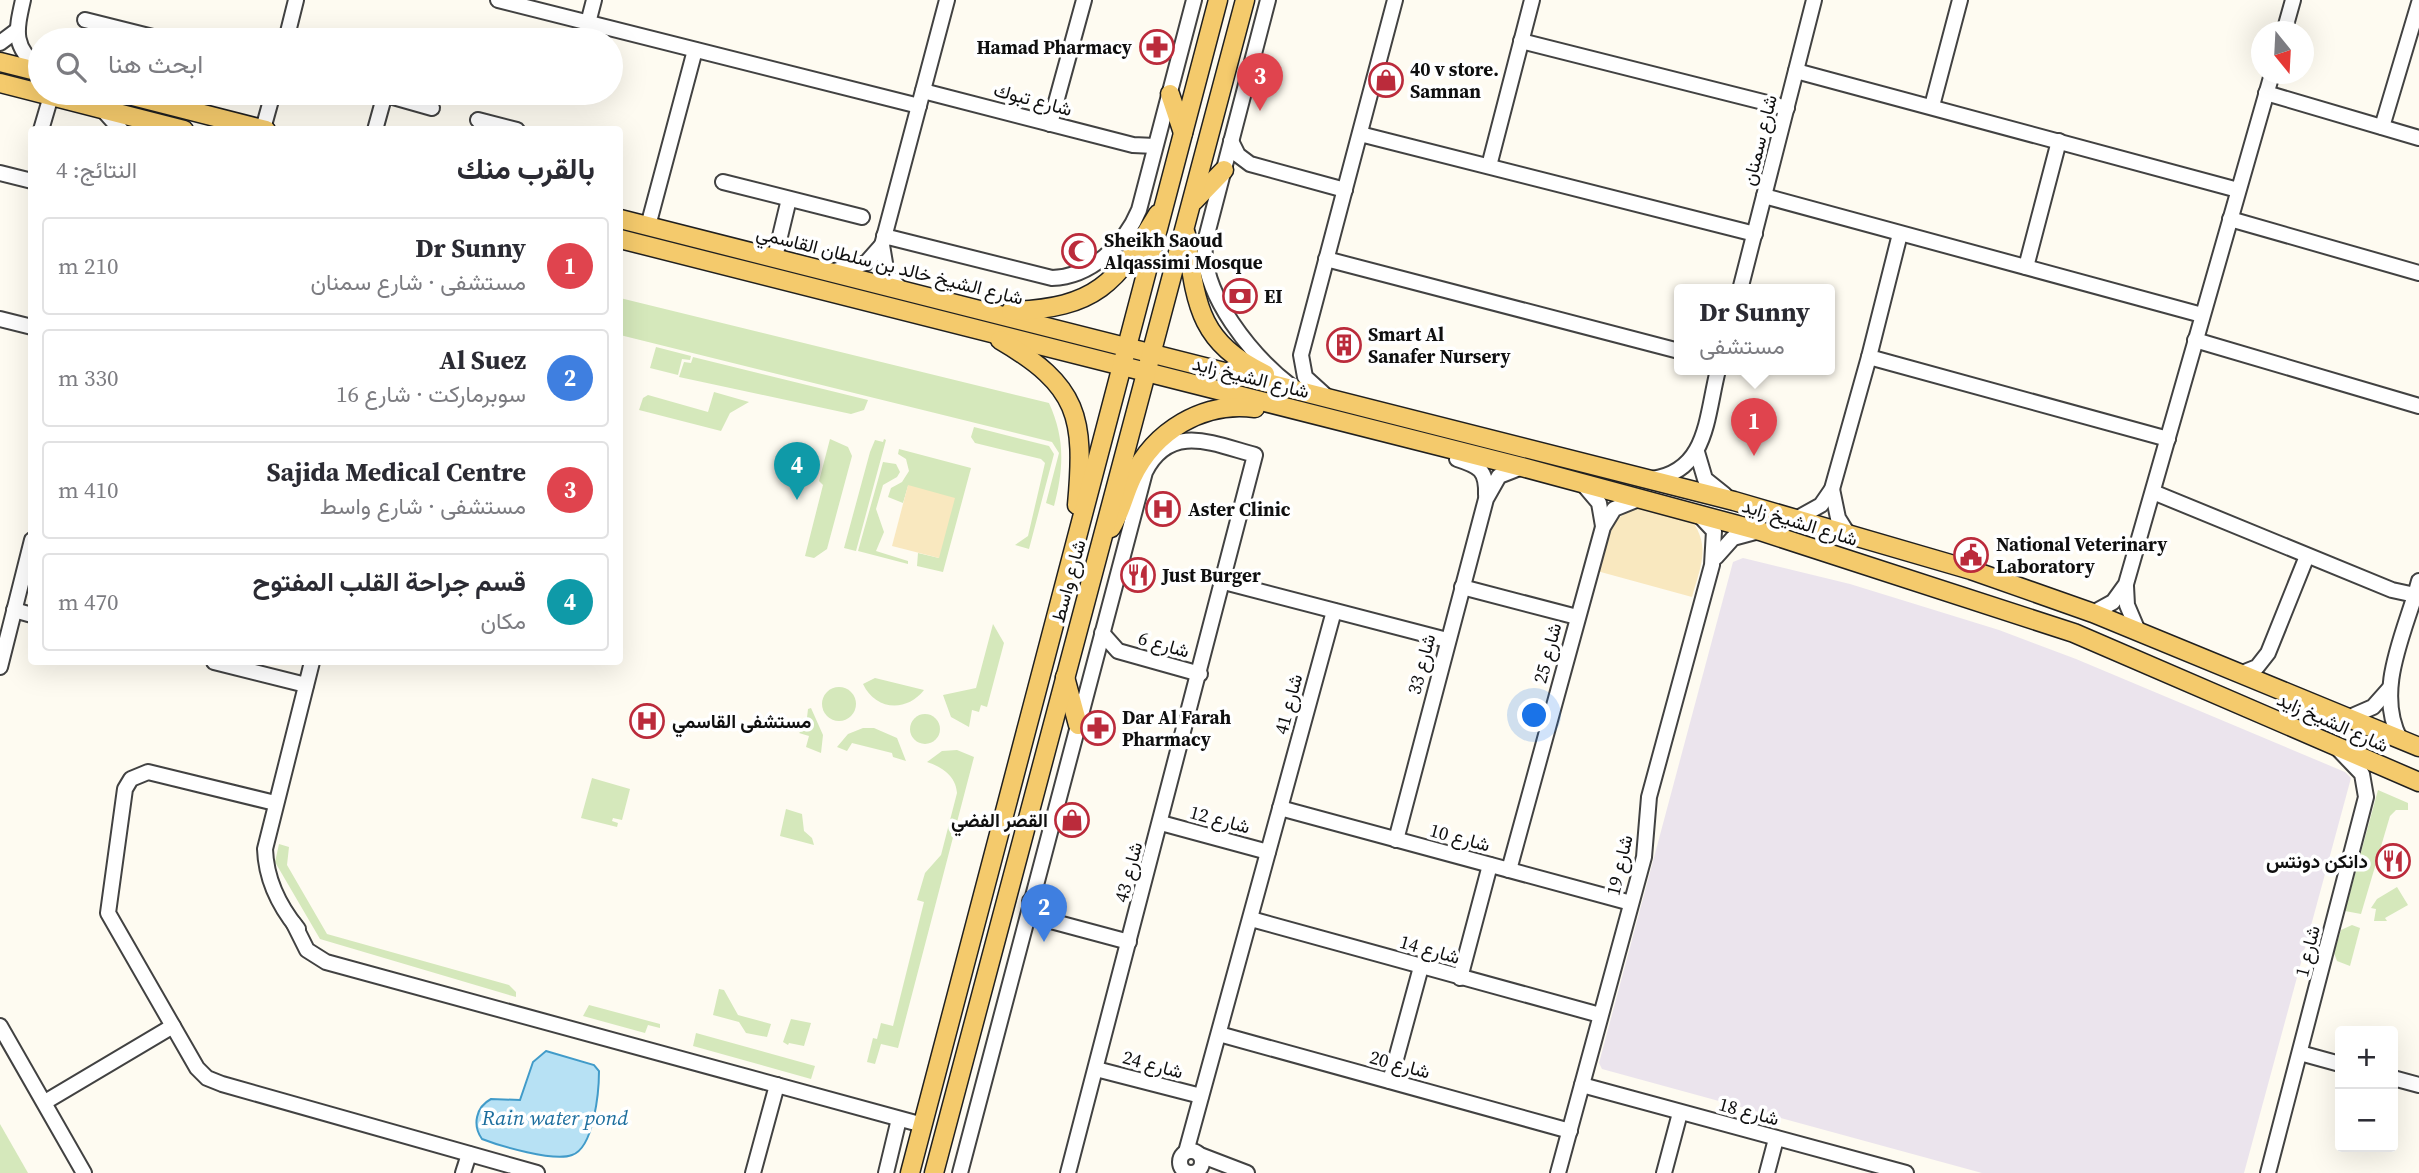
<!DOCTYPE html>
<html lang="ar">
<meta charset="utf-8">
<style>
:root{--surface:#fff;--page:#f2f2f3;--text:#2b2b33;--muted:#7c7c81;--line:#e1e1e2;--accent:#7c3aed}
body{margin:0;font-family:"Source Serif 4",Vazirmatn,serif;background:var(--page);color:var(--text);direction:rtl}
.controls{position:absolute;right:21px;bottom:21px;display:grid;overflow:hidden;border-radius:7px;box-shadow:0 7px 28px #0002}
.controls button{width:63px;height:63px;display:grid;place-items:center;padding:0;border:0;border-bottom:2px solid var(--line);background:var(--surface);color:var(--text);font:35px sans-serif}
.compass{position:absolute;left:2251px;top:21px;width:63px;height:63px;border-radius:50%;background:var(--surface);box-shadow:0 7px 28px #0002;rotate:162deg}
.you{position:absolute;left:1535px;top:716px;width:24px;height:24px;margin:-18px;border:5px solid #fff;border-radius:50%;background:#1a73e8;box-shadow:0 0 0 10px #1a73e833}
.badge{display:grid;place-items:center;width:46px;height:46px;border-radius:50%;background:var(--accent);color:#fff;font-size:23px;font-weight:700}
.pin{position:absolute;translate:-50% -58px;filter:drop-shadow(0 2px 4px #0008)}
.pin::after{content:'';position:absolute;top:37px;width:24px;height:21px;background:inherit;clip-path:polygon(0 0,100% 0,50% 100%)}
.popup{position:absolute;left:1674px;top:284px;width:161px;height:91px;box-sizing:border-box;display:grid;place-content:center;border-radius:7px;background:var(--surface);filter:drop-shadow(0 2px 5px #0005);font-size:23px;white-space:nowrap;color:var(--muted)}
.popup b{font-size:26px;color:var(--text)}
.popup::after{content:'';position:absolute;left:50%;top:100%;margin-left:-14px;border:14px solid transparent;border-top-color:var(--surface)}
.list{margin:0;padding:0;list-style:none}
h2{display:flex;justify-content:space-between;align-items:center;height:91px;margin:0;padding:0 28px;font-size:30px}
h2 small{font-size:23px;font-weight:400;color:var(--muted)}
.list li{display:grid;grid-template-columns:46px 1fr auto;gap:21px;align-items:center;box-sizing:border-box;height:98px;margin:0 14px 14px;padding:0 14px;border:2px solid var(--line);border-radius:7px}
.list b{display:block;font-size:26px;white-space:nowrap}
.list p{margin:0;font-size:23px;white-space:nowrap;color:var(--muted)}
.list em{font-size:23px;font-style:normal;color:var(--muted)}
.icon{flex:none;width:38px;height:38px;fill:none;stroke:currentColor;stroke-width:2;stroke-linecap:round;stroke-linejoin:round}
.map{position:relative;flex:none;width:2419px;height:1173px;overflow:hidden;direction:ltr}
.search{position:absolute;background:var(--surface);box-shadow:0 7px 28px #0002;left:28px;top:28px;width:595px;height:77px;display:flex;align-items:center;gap:18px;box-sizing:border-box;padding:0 24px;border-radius:38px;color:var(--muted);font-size:26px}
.panel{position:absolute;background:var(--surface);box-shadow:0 7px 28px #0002;left:28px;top:126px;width:595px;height:539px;border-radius:7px;direction:rtl}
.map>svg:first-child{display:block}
.industrial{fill:#ebe4ed}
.green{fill:#d5e8bb}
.sand{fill:#f9e8bf}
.water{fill:#b7e1f4;stroke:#419bc9;stroke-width:2}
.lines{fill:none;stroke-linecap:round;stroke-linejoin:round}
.minor-casing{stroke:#424242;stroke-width:18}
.major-casing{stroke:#202020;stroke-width:21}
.minor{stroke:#fff;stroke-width:14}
.major{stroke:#f4ca6c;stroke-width:18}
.labels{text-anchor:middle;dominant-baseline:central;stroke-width:7;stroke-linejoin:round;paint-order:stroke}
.poi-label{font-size:19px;font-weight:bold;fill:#0f0f0f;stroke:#fff;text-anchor:start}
.street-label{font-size:19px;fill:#0f0f0f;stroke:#fff}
.water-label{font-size:21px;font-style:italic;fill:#1b6d9d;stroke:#fff}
</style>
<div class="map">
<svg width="2419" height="1173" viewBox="0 0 2419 1173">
<rect width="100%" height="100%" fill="#fefbf1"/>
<!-- industrial -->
<polygon class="industrial" points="1743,558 1850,584 1999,630 2076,659 2345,772 2351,778 2244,1173 1982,1173 1602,1069 1599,1063 1733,562"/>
<!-- green -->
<g class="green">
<path d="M620,298L1049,403C1065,438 1064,468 1054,506L1046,503L1059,453L1052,442L620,335Z"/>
<polygon points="656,347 691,356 690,360 682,359 678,375 650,368"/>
<polygon points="693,357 868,400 864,410 851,414 679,377 684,362 691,363"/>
<polygon points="714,392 749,402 730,413 721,431 639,410 643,398 648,395 708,412"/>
<polygon points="974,427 1049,446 1054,454 1029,549 1015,545 1028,536 1045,463 1041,459 975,443 971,437"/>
<polygon points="830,439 848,447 852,456 827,549 814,558 805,556 823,485 819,481"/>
<polygon points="884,439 886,440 856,551 844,548 870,452 875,440 883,442"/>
<polygon points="899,449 971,468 943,572 917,566 918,553 939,558 908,486 903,503 888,497 891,488 902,482 909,471 906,459 898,454"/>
<polygon points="883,462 896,464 900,472 897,477 883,485 876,509 884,532 876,551 908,561 908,564 858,551"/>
<polygon points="993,624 1004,643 987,707 981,705 979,712 972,710 969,727 951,717 943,695 976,688"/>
<path d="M875,678L924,690C906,713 875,710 863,684Z"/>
<circle cx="839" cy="704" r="17"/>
<polygon points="811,708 823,735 821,753 806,747 809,736 799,733 806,726 808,709"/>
<circle cx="925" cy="729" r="15"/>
<polygon points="863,728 874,728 897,738 906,761 893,757 892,753 852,743 847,751 837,747 848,734"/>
<path d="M957,750L974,757L898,1048L881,1044L875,1064L867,1062L873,1038L877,1039L881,1023L893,1026L924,902L917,900L925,873L941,855L957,793C956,776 942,767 927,762L942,751Z"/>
<polygon points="592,778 630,789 622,820 613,818 612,821 618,823 617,827 581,818"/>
<polygon points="2378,790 2408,803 2408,810 2396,810 2390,816 2361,914 2345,911"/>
<polygon points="786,809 802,814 804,831 812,838 814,845 780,836"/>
<polygon points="279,844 289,847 287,865 327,934 509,985 516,992 516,997 320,939 275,862"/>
<polygon points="2397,887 2408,905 2385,918 2387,921 2374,921 2376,909 2371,908 2377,899"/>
<polygon points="2352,925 2360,928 2350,966 2337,961 2334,953 2341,930"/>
<polygon points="719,989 724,990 738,1015 771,1024 767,1037 746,1033 739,1022 713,1015"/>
<polygon points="589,1005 660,1024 660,1028 648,1025 645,1033 583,1016"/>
<polygon points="791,1019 811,1023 804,1046 789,1043 788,1045 783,1042"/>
<polygon points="696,1033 815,1066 811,1079 693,1046"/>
<polygon points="0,1124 28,1173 0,1173"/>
</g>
<!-- sand -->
<g class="sand">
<polygon points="908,485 955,498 939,558 892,546"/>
<path d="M1640,508L1692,521C1711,547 1700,568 1692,597L1597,571C1605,539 1605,517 1640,508Z"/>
</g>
<!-- water -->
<path class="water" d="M546,1051L594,1065L599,1071C599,1091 594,1148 572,1155C554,1162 500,1146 482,1139C472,1125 476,1107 491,1099L520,1100L533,1062Z"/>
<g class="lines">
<!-- minor casing -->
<g class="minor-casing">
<g id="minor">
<path d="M23,0C16,31 12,47 40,69"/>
<polyline points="498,0 919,106"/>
<path d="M1268,0L1205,242C1200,294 1253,357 1292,387"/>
<polyline points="85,20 165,40"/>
<polyline points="588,23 594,0"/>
<polyline points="2284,32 2293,0"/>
<polyline points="286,40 296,0"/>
<polyline points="1521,41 1787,108"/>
<polyline points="0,43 16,31"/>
<polyline points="1796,71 2238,190"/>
<polyline points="923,91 1133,145 1155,146"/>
<polyline points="379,93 432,108"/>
<polyline points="2266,93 2419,138"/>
<polyline points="1932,106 1960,0"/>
<polyline points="102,109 121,130"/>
<polyline points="478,120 517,130"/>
<polyline points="1050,124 1084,0"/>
<polyline points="2382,127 2419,3"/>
<polyline points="263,129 273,93"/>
<polyline points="41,130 51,96"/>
<polyline points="375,130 385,94"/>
<polyline points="1360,134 1755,234"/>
<polyline points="1231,141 1238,155 1250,164 1345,190"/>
<polyline points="1489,166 1532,0"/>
<polyline points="0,173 32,181"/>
<polyline points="723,182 862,217"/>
<polyline points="1764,196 2202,315"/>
<polyline points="2230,219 2419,273"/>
<polyline points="648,226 695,50"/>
<polyline points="1900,234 1869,357 2168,439"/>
<path d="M884,236L1052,278C1091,277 1125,244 1139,210L1194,0"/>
<polyline points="775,257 789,199"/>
<polyline points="1326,259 1679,351"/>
<polyline points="2026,267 2059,141"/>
<polyline points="834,271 866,263 882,245"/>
<polyline points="901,289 887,275 882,245 947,0"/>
<polyline points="1740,290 1814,0"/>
<polyline points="0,319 32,327"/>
<polyline points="2195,340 2419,406"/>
<polyline points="1326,396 1305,377 1301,355 1395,0"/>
<polyline points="1697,452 1705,479 1725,495"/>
<path d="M1457,459C1479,466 1487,470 1486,495"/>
<path d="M1652,479C1708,471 1706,417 1718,370"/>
<polyline points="1582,483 1599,503 1603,526"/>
<polyline points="1832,489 1838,518 1848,534"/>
<polyline points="2153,492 2392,590 2415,595"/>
<polyline points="1796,519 1821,505 1832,489 1869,357"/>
<polyline points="1716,557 1733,538 1759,531"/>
<polyline points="1224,582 1447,640"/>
<polyline points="2126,586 2127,605 2138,631"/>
<polyline points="1462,587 1577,617"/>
<polyline points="14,610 32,615"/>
<polyline points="2093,613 2113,602 2126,584 2272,74"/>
<polyline points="1102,633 1118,651 1200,674"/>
<polyline points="214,662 306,685"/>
<polyline points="0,667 32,540"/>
<polyline points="2242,673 2257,667 2268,653 2307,556"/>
<polyline points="2350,717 2373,707 2389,689"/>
<path d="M2400,739C2374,689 2406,631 2419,581"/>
<polyline points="275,803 148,772 131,779 125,789 108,913 197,1068 207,1078 222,1084 537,1173"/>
<polyline points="1280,808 1631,903"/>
<polyline points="1161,823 1268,852"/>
<polyline points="1396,840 1486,499 1499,476 1522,467"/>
<polyline points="1509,870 1603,527 1614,509 1641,498"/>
<polyline points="1030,901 1047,920 1129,942"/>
<polyline points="1251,919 1600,1015"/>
<polyline points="294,924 307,950 326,962 923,1125"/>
<path d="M298,929C280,907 266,879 265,849L312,662"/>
<polyline points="1460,978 1490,865"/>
<polyline points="0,1026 84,1173"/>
<polyline points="1219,1034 1570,1131"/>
<polyline points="2300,1053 2340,1064"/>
<polyline points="1096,1069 1201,1096"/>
<polyline points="2393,1078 2419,1085"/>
<polyline points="1390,1081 1421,967"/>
<polyline points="1582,1085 1906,1173"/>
<polyline points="45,1102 173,1026"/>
<circle cx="1191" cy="1162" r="11"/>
<polyline points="1186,1152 1334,611"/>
<polyline points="1200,1155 1247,1173"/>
<polyline points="463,1173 469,1154"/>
<polyline points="753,1173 777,1085"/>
<polyline points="886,1173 899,1119"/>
<path d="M960,1173L1145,472C1170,422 1214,444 1255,455L1068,1173"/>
<polyline points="1558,1173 1644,857 1649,797 1712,565 1714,531 1699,515"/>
<polyline points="1664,1173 1680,1113"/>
<polyline points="1767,1173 1776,1139"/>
<polyline points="2268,1173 2366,797 2362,774 2338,749"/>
</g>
</g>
<!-- major casing -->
<g class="major-casing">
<g id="major">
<polyline points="0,62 40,72"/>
<polyline points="0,83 184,130"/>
<polyline points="121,93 266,130"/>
<polyline points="1170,94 1183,133"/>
<polyline points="1194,201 1224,170"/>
<polyline points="620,219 1734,501 1971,570 2093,613 2419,747"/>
<path d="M1186,234C1196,303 1197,341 1265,374"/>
<polyline points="620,239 1522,467 1760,531 2074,633 2419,782"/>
<path d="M1011,311C1096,308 1116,284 1158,214"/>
<path d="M1000,340C1079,386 1085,417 1077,505"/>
<path d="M1111,528C1121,512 1124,495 1132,478C1154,431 1203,401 1255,408"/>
<polyline points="1065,677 1078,725"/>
<polyline points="910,1173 1218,0"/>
<polyline points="934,1173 1245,0"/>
</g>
</g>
<!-- minor -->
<use href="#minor" class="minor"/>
<!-- major -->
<use href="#major" class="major"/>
</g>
<!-- icons -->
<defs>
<g id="pharmacy-ring" transform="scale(1.75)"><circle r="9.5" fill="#fff" stroke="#bb2b3b" stroke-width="1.5"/><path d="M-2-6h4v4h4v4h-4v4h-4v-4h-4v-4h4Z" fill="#bb2b3b"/></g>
<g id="shop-ring" transform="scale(1.75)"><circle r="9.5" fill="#fff" stroke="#bb2b3b" stroke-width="1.5"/><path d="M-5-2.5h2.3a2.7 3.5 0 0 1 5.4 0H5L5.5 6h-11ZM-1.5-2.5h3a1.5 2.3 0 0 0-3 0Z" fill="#bb2b3b"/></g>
<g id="mosque-ring" transform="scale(1.75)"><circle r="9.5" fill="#fff" stroke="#bb2b3b" stroke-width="1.5"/><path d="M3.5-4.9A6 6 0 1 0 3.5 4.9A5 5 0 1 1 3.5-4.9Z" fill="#bb2b3b"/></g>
<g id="bank-ring" transform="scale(1.75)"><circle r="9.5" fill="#fff" stroke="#bb2b3b" stroke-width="1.5"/><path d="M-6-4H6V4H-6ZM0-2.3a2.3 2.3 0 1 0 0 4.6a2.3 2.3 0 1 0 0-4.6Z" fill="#bb2b3b"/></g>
<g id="building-ring" transform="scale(1.75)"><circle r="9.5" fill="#fff" stroke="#bb2b3b" stroke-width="1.5"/><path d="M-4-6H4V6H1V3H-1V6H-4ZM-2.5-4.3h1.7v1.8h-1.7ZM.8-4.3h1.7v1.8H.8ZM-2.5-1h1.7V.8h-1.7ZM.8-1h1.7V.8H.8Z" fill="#bb2b3b"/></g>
<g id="hospital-ring" transform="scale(1.75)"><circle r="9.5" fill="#fff" stroke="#bb2b3b" stroke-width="1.5"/><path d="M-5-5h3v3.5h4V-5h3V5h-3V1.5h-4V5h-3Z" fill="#bb2b3b"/></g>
<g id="civic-ring" transform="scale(1.75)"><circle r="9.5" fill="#fff" stroke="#bb2b3b" stroke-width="1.5"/><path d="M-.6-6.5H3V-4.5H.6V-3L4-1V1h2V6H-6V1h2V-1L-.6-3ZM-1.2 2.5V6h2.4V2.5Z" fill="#bb2b3b"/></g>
<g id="restaurant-ring" transform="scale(1.75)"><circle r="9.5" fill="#fff" stroke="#bb2b3b" stroke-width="1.5"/><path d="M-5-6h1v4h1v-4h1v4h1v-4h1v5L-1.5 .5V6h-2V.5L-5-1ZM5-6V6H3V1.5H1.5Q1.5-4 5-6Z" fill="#bb2b3b"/></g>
</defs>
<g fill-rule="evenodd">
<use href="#pharmacy-ring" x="1157" y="47"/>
<use href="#shop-ring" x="1386" y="80"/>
<use href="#mosque-ring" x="1079" y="251"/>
<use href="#bank-ring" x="1240" y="296"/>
<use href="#building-ring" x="1344" y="345"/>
<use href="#hospital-ring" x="1163" y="509"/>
<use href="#civic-ring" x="1971" y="555"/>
<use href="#restaurant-ring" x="1138" y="575"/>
<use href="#hospital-ring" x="647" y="721"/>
<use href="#pharmacy-ring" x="1098" y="728"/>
<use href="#shop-ring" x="1072" y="820"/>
<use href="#restaurant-ring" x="2393" y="861"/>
</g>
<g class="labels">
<!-- poi labels -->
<g class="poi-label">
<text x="1132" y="47" text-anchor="end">Hamad Pharmacy</text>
<text x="1410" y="69">40 v store.<tspan x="1410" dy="22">Samnan</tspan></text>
<text x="1104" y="240">Sheikh Saoud<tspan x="1104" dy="22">Alqassimi Mosque</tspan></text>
<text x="1264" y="296">EI</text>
<text x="1368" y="334">Smart Al<tspan x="1368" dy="22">Sanafer Nursery</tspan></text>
<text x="1188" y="509">Aster Clinic</text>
<text x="1996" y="544">National Veterinary<tspan x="1996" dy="22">Laboratory</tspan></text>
<text x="1162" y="575">Just Burger</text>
<text x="1122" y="717">Dar Al Farah<tspan x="1122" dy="22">Pharmacy</tspan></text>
<text x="672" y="721">مستشفى القاسمي</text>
<text x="1048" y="820" text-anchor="end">القصر الفضي</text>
<text x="2368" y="861" text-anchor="end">دانكن دونتس</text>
</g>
<!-- street labels -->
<g class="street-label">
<text transform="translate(1033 99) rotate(15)">شارع تبوك</text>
<text transform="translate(1759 140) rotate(-76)">شارع سمنان</text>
<text transform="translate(890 265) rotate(14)">شارع الشيخ خالد بن سلطان القاسمي</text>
<text transform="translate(1251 377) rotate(14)">شارع الشيخ زايد</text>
<text transform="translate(1800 522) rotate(17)">شارع الشيخ زايد</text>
<text transform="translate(1068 581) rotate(-75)">شارع واسط</text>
<text transform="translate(1164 644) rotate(16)">شارع 6</text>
<text transform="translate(1547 653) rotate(-75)">شارع 25</text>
<text transform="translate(1421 664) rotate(-75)">شارع 33</text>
<text transform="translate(1288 704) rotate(-75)">شارع 41</text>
<text transform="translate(2333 722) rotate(24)">شارع الشيخ زايد</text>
<text transform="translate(1220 819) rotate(15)">شارع 12</text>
<text transform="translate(1460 837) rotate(15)">شارع 10</text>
<text transform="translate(1619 865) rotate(-77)">شارع 19</text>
<text transform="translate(1128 872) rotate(-75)">شارع 43</text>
<text transform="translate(1430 949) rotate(16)">شارع 14</text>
<text transform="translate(2307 951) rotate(-76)">شارع 1</text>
<text transform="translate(1153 1064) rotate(15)">شارع 24</text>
<text transform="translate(1400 1064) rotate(15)">شارع 20</text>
<text transform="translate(1749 1111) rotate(15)">شارع 18</text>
</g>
<!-- water labels -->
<g class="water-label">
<text x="555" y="1117">Rain water pond</text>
</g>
</g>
</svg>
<div class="controls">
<button>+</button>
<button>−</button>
</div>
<svg class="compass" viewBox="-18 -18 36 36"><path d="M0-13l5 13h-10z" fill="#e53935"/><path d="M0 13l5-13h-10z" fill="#7c7c81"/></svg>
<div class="you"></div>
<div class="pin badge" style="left:1754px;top:456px;background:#e0444e">1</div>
<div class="popup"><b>Dr Sunny</b>مستشفى</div>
<div class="pin badge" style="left:1044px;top:942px;background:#3f7fe0">2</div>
<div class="pin badge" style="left:1260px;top:111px;background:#e0444e">3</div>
<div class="pin badge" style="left:797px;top:500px;background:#0f9aa8">4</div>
<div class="search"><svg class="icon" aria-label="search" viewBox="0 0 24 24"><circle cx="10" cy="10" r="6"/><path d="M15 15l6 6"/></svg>ابحث هنا</div>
<section class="panel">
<h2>بالقرب منك<small>النتائج: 4</small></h2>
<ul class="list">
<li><span class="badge" style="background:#e0444e">1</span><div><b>Dr Sunny</b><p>مستشفى · شارع سمنان</p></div><em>210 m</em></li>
<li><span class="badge" style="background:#3f7fe0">2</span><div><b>Al Suez</b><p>سوبرماركت · شارع 16</p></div><em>330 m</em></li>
<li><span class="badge" style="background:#e0444e">3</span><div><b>Sajida Medical Centre</b><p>مستشفى · شارع واسط</p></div><em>410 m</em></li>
<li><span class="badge" style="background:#0f9aa8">4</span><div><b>قسم جراحة القلب المفتوح</b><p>مكان</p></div><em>470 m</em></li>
</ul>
</section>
</div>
